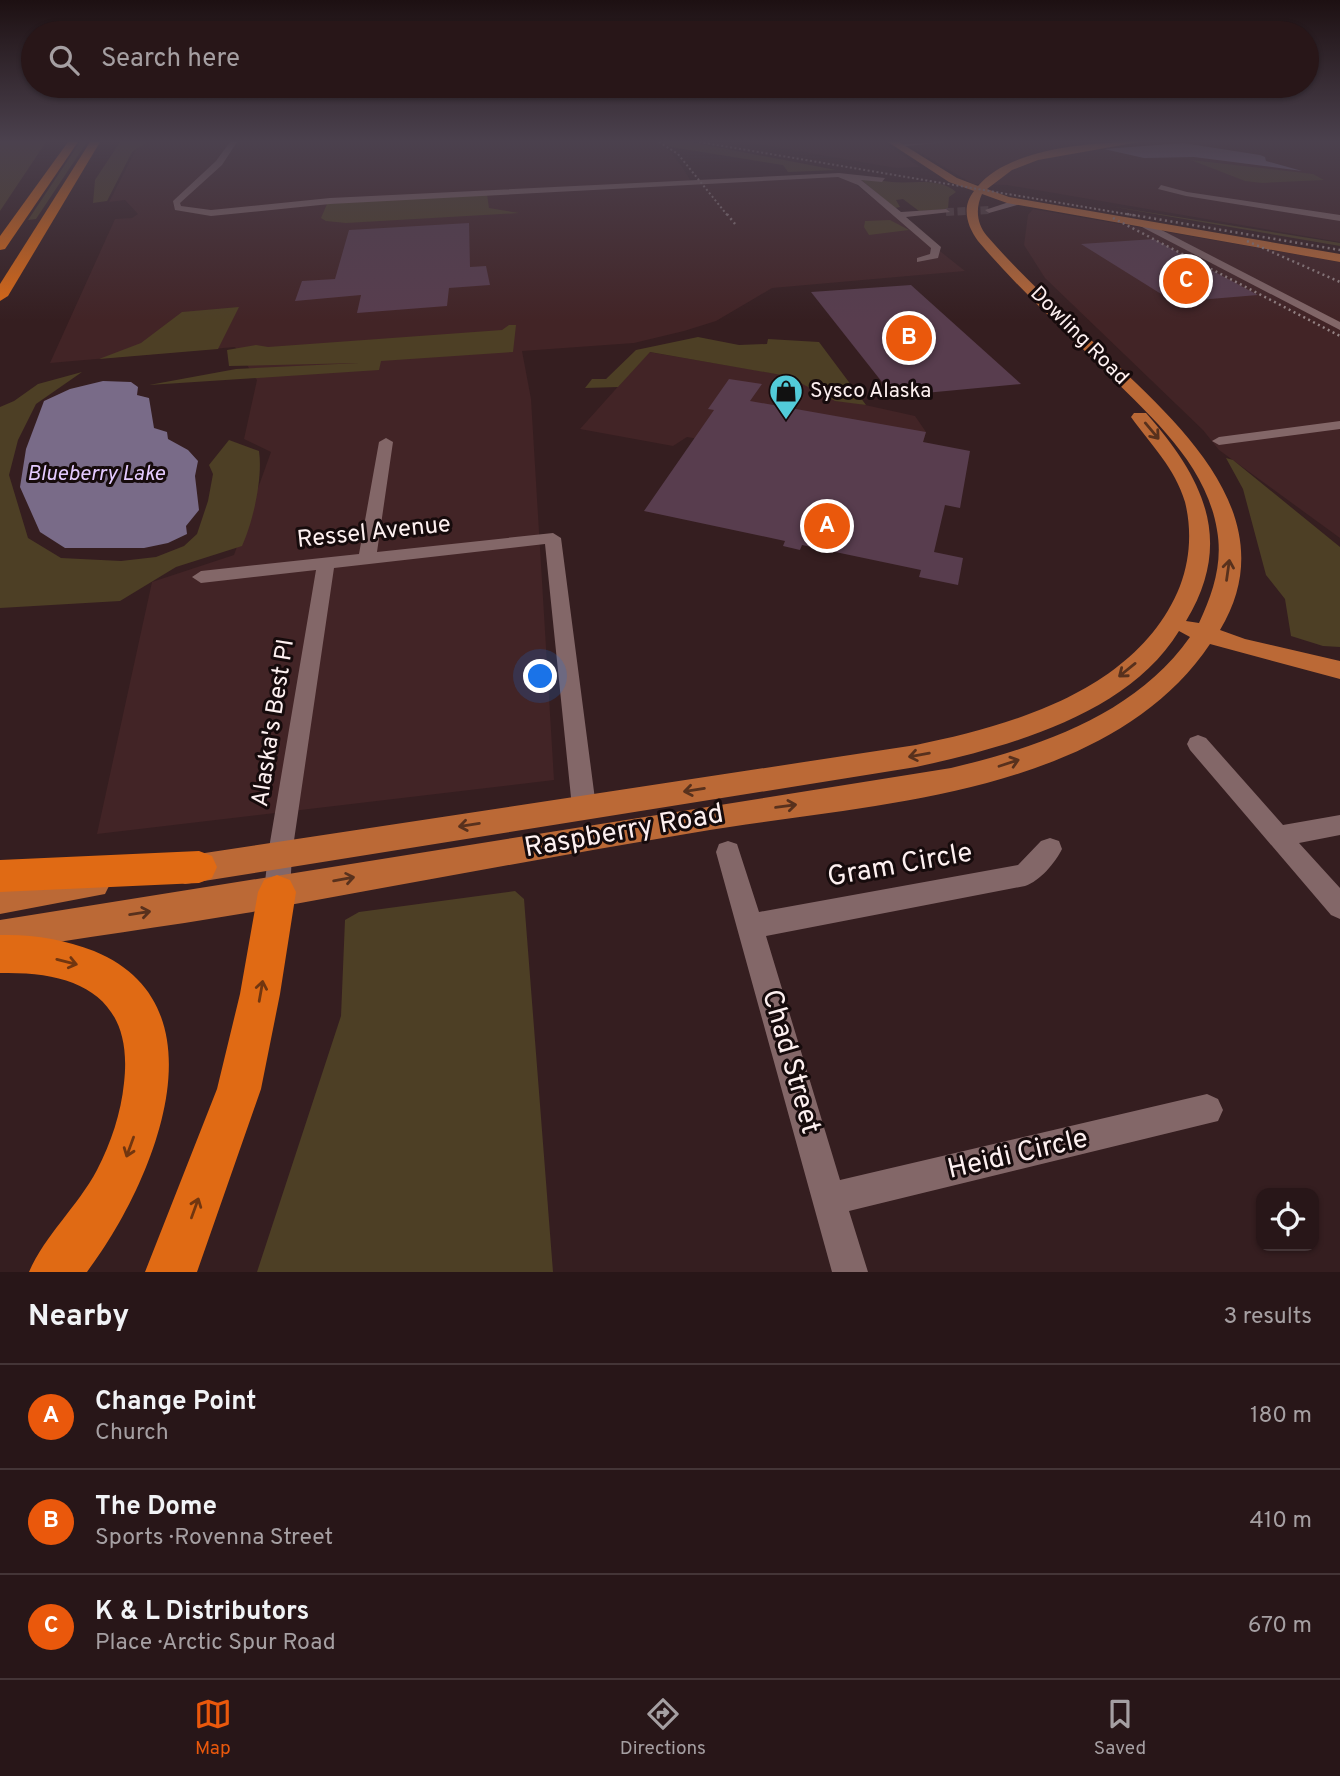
<!DOCTYPE html>
<meta charset="utf-8">
<style>
:root{--surface:#281618;--page:#342325;--text:#f1f3f6;--muted:#a59fa2;--line:#443537;--accent:#ea580c}
body{margin:0;font-family:Overpass,sans-serif;background:var(--page);color:var(--text)}
.controls{position:absolute;right:21px;bottom:21px;display:grid;overflow:hidden;border-radius:14px;box-shadow:0 2px 5px #0004}
.controls button{width:63px;height:63px;display:grid;place-items:center;padding:0;border:0;border-bottom:2px solid var(--line);background:var(--surface);color:var(--text);font:35px sans-serif}
.you{position:absolute;left:541px;top:677px;width:24px;height:24px;margin:-18px;border:5px solid #fff;border-radius:50%;background:#1a73e8;box-shadow:0 0 0 10px #1a73e833}
.badge{display:grid;place-items:center;width:46px;height:46px;border-radius:50%;background:var(--accent);color:#fff;font-size:23px;font-weight:700}
.pin{position:absolute;translate:-50% -50%;border:4px solid #fff;box-shadow:0 2px 7px #0006}
.list{margin:0;padding:0;list-style:none}
h2{display:flex;justify-content:space-between;align-items:center;height:91px;margin:0;padding:0 28px;font-size:30px}
h2 small{font-size:23px;font-weight:400;color:var(--muted)}
.list li{display:grid;grid-template-columns:46px 1fr auto;gap:21px;align-items:center;box-sizing:border-box;height:105px;padding:0 28px;border-top:2px solid var(--line)}
.list b{display:block;font-size:26px;white-space:nowrap}
.list p{margin:0;font-size:23px;white-space:nowrap;color:var(--muted)}
.list em{font-size:23px;font-style:normal;color:var(--muted)}
.icon{flex:none;width:38px;height:38px;fill:none;stroke:currentColor;stroke-width:2;stroke-linecap:round;stroke-linejoin:round}
.map{position:relative;flex:none;width:1340px;height:1272px;overflow:hidden}
.search{position:absolute;background:var(--surface);box-shadow:0 2px 5px #0004;left:21px;right:21px;top:21px;height:77px;display:flex;align-items:center;gap:18px;box-sizing:border-box;padding:0 24px;border-radius:38px;color:var(--muted);font-size:26px}
.sheet{height:406px;background:var(--surface)}
nav{display:flex;justify-content:space-around;align-items:center;box-sizing:border-box;height:98px;border-top:2px solid var(--line);background:var(--surface);font-size:19px;color:var(--muted)}
nav a{display:grid;justify-items:center;gap:4px}
nav .on{color:var(--accent)}
.map>svg:first-child{display:block}
.built{fill:#422426}
.green{fill:#4d3f25}
.water{fill:#796b88}
.building{fill:#583d4e}
.lines{fill:none;stroke-linecap:round;stroke-linejoin:round}
.minor-tunnel{stroke:#533e3f;stroke-width:8;stroke-dasharray:8 3.5;stroke-linecap:butt}
.minor{fill:#836768;fill-rule:evenodd}
.major{fill:#bb6936;fill-rule:evenodd}
.highway{fill:#e06a14;fill-rule:evenodd}
.rail-far1{stroke:#958384;stroke-width:2;stroke-dasharray:2 2.5;stroke-linecap:butt}
.rail{stroke:#958384;stroke-width:2.5;stroke-dasharray:2 3.5;stroke-linecap:butt}
.oneway{stroke:#58311d}
.oneway2{stroke:#713610}
.labels{text-anchor:middle;dominant-baseline:central;stroke-width:6;stroke-linejoin:round;paint-order:stroke}
.far-street-label{font-size:21px;fill:#fdf0f0;stroke:#160b0c}
.far-poi-label{font-size:21px;fill:#fdf0f0;stroke:#160b0c;text-anchor:start}
.far-water-label{font-size:21px;font-style:italic;fill:#e4caff;stroke:#160b0c}
.street-label{font-size:24px;fill:#fdf0f0;stroke:#160b0c}
.near-street-label{font-size:28px;fill:#fdf0f0;stroke:#160b0c}
</style>
<div class="map">
<svg width="1340" height="1272" viewBox="0 0 1340 1272">
<rect width="100%" height="100%" fill="#351e20"/>
<!-- built -->
<g class="built">
<polygon points="140,142 657,142 669,151 681,165 692,183 832,176 849,179 965,271 772,288 716,321 684,331 634,343 522,351 531,399 554,780 97,834 152,582 234,555 271,452 244,439 257,380 235,347 50,363 115,219 132,218 138,214 125,200 109,202"/>
<polygon points="746,142 884,142 920,167 896,168"/>
<polygon points="902,142 1340,142 1340,242 1007,185 973,184"/>
<polygon points="1033,209 1340,262 1340,538 1219,450 1203,430 1045,278 1024,245 1028,215"/>
<polygon points="649,352 790,376 847,401 915,416 926,432 913,476 687,437 673,446 580,429"/>
</g>
<!-- green -->
<g class="green">
<polygon points="0,142 46,142 0,211"/>
<polygon points="80,142 87,142 36,219 28,220"/>
<polygon points="120,142 147,142 132,152 107,201 93,203 95,180"/>
<polygon points="662,142 690,142 836,170 788,172 783,165 671,147"/>
<polygon points="1191,160 1313,174 1324,180 1262,183 1245,181"/>
<path d="M859,178C870,178 881,181 892,182C913,184 939,177 956,192L949,197L948,209L919,211L903,199L896,200L900,207L895,208Z"/>
<polygon points="487,194 489,208 519,213 346,223 326,221 321,218 327,204"/>
<polygon points="1109,206 1340,243 1340,246"/>
<polygon points="890,220 909,230 869,235 864,227 865,221"/>
<polygon points="239,307 218,349 99,359 141,343 182,312"/>
<polygon points="509,325 516,325 513,352 381,361 379,370 149,385 236,369 359,363 229,366 227,350 256,345 268,347 502,330"/>
<polygon points="698,337 739,345 767,344 768,339 819,342 866,405 835,401 787,376 650,352 618,387 585,388 592,379 606,379 636,350"/>
<path d="M82,372L36,404L18,440L9,475L28,538L61,558L121,561L156,557L184,546L197,534L208,501L213,474L209,465L229,440L259,451C263,478 253,522 242,546L176,567L120,601L0,608V407L14,401L38,384Z"/>
<polygon points="1226,458 1233,460 1340,547 1340,647 1323,646 1291,636 1285,599 1266,575 1243,489"/>
<polygon points="515,891 524,899 553,1272 257,1272 341,1016 345,920 359,912"/>
</g>
<!-- water -->
<g class="water">
<polygon points="1183,143 1260,155 1265,157 1266,161 1302,171 1194,157 1144,158 1104,149"/>
<polygon points="103,381 131,382 138,387 137,395 149,398 154,428 167,432 168,439 188,450 198,461 195,476 199,510 186,526 187,534 168,543 144,548 65,548 40,532 20,487 26,449 44,401 70,389"/>
</g>
<!-- building -->
<g class="building">
<polygon points="469,223 470,267 486,266 490,285 449,288 447,306 357,313 361,295 295,301 302,281 335,279 349,230"/>
<polygon points="1154,239 1172,249 1258,295 1174,302 1081,244"/>
<polygon points="911,285 1021,384 893,396 811,292"/>
<polygon points="729,379 762,384 750,401 926,432 923,442 970,451 960,508 945,505 934,552 963,558 958,585 919,577 921,570 802,545 800,550 783,546 785,541 644,511 714,410 708,409"/>
</g>
<g class="lines">
<!-- minor-tunnel -->
<polyline class="minor-tunnel" points="946,212 989,210"/>
<!-- minor -->
<g class="minor">
<polygon points="230,142 237,142 222,165 180,203 181,206 211,210 330,198 839,173 885,178 882,182 861,180 901,212 946,209 950,212 906,217 941,247 938,258 917,262 917,258 930,254 931,248 858,185 838,177 330,204 211,216 175,210 173,201 216,161"/>
<polygon points="947,142 897,147 893,145"/>
<polygon points="1161,185 1187,192 1340,215 1340,221 1186,196 1158,189"/>
<polygon points="1018,199 1021,204 989,213 985,210"/>
<polygon points="1140,222 1146,222 1340,322 1340,330 1140,226"/>
<polygon points="1340,421 1340,429 1219,445 1212,441 1219,437"/>
<polygon points="386,438 393,442 377,552 553,533 561,538 596,807 592,814 584,817 576,814 572,807 545,544 334,568 292,854 290,892 286,900 277,904 268,900 264,892 268,854 316,570 201,583 192,577 201,571 359,554 379,442"/>
<polygon points="1198,735 1206,738 1283,825 1340,815 1340,835 1299,843 1340,888 1340,919 1331,915 1190,750 1187,744 1190,738"/>
<path d="M1050,838L1059,841L1062,849C1055,863 1040,881 1025,886L766,936L840,1180L1207,1094L1218,1099L1223,1110L1218,1121L849,1211L868,1272H832L716,852L719,844L728,841L737,844L759,912L1018,865L1041,841Z"/>
</g>
<!-- major -->
<g class="major">
<path d="M888,142H899L957,178L978,186C1009,148 1093,142 1139,142L1038,160L1012,170L987,189L1009,197L1340,254V262L1007,203L982,194C975,209 977,224 987,236C1025,280 1070,319 1112,360C1184,429 1286,520 1220,630L1245,639L1340,661V679L1210,644C1173,700 1115,737 1054,761C939,806 813,812 692,833C543,858 395,886 246,913C164,927 82,937 0,952V920L951,768C1039,747 1135,715 1190,637L1179,631C1128,715 1005,748 916,767L185,884L174,880L169,870L174,860L185,856L916,745C1014,725 1139,689 1180,586C1190,560 1192,530 1185,502C1175,468 1151,445 1131,417L1134,413H1146C1203,478 1235,540 1186,621L1199,623C1213,593 1223,563 1217,530C1206,462 1148,414 1102,368C1060,326 1016,286 978,241C967,226 961,207 974,191L949,182Z"/>
<polygon points="94,869 105,874 110,884 105,894 0,914 0,884"/>
</g>
<!-- highway -->
<g class="highway">
<polygon points="68,142 78,142 5,249 0,250 0,236"/>
<polygon points="90,142 100,142 8,296 0,301 0,284"/>
<polygon points="199,851 212,856 217,867 212,878 199,883 0,892 0,860"/>
<polygon points="277,875 290,880 296,892 280,994 261,1089 197,1272 145,1272 217,1089 240,994 258,892 264,880"/>
<path d="M0,935C33,934 63,939 94,951C231,1007 150,1189 87,1272H29C45,1235 78,1206 97,1170C111,1143 121,1113 124,1083C134,996 77,971 0,973Z"/>
</g>
<!-- rail-far1 -->
<g class="rail-far1">
<polyline points="659,142 678,154 728,216"/>
<polyline points="699,142 1138,216"/>
</g>
<!-- rail -->
<g class="rail">
<polyline points="727,214 735,224"/>
<polyline points="1127,214 1340,250"/>
<polyline points="1113,218 1340,336"/>
<polyline points="1247,241 1340,282"/>
</g>
</g>
<!-- one-way arrows -->
<defs><path id="oneway-shaft" d="M-6 0H5M1.5-3L5.5 0L1.5 3" fill="none" stroke-width="1.6" stroke-linecap="round" stroke-linejoin="round" transform="scale(1.75)"/></defs>
<g class="oneway">
<use href="#oneway-shaft" transform="translate(1152 431) rotate(50)"/>
<use href="#oneway-shaft" transform="translate(1228 570) rotate(-82)"/>
<use href="#oneway-shaft" transform="translate(1127 670) rotate(141)"/>
<use href="#oneway-shaft" transform="translate(919 755) rotate(170)"/>
<use href="#oneway-shaft" transform="translate(1009 763) rotate(-18)"/>
<use href="#oneway-shaft" transform="translate(694 790) rotate(171)"/>
<use href="#oneway-shaft" transform="translate(786 806) rotate(-8)"/>
<use href="#oneway-shaft" transform="translate(469 825) rotate(171)"/>
<use href="#oneway-shaft" transform="translate(344 879) rotate(-10)"/>
<use href="#oneway-shaft" transform="translate(140 913) rotate(-9)"/>
</g>
<g class="oneway2">
<use href="#oneway-shaft" transform="translate(67 962) rotate(14)"/>
<use href="#oneway-shaft" transform="translate(261 991) rotate(-80)"/>
<use href="#oneway-shaft" transform="translate(130 1147) rotate(110)"/>
<use href="#oneway-shaft" transform="translate(195 1208) rotate(-70)"/>
</g>
<!-- sky -->
<linearGradient id="sky" x2="0" y2="1"><stop stop-color="#1d1012"/><stop offset="0.44" stop-color="#4b414e"/><stop offset="1" stop-color="#4b414e" stop-opacity="0"/></linearGradient>
<rect width="1340" height="321" fill="url(#sky)"/>
<!-- icons -->
<defs>
<g id="shop-pin" transform="scale(1.75)"><path d="M0 17L-7.5 6A9.5 9.5 0 1 1 7.5 6Z" fill="#52cbd9" stroke="#160b0c"/><path d="M-5-2.5h2.3a2.7 3.5 0 0 1 5.4 0H5L5.5 6h-11ZM-1.5-2.5h3a1.5 2.3 0 0 0-3 0Z" fill="#111"/></g>
</defs>
<g fill-rule="evenodd">
<use href="#shop-pin" x="786" y="391"/>
</g>
<g class="labels">
<!-- far-street labels -->
<g class="far-street-label">
<text transform="translate(1079 336) rotate(45)">Dowling Road</text>
</g>
<!-- far-poi labels -->
<g class="far-poi-label">
<text x="810" y="391">Sysco Alaska</text>
</g>
<!-- far-water labels -->
<g class="far-water-label">
<text x="96" y="474">Blueberry Lake</text>
</g>
<!-- street labels -->
<g class="street-label">
<text transform="translate(374 533) rotate(-6)">Ressel Avenue</text>
<text transform="translate(274 723) rotate(-81)">Alaska's Best PI</text>
</g>
<!-- near-street labels -->
<g class="near-street-label">
<text transform="translate(624 832) rotate(-10)">Raspberry Road</text>
<text transform="translate(900 866) rotate(-10)">Gram Circle</text>
<text transform="translate(790 1062) rotate(74)">Chad Street</text>
<text transform="translate(1018 1155) rotate(-13)">Heidi Circle</text>
</g>
</g>
</svg>
<div class="controls">
<button><svg class="icon" aria-label="locate" viewBox="0 0 24 24"><circle cx="12" cy="12" r="6"/><path d="M12 2v4M12 18v4M2 12h4M18 12h4"/></svg></button>
</div>
<div class="you"></div>
<div class="pin badge" style="left:827px;top:526px">A</div>
<div class="pin badge" style="left:909px;top:338px">B</div>
<div class="pin badge" style="left:1186px;top:281px">C</div>
<div class="search"><svg class="icon" aria-label="search" viewBox="0 0 24 24"><circle cx="10" cy="10" r="6"/><path d="M15 15l6 6"/></svg>Search here</div>
</div>
<section class="sheet">
<h2>Nearby<small>3 results</small></h2>
<ul class="list">
<li><span class="badge">A</span><div><b>Change Point</b><p>Church</p></div><em>180 m</em></li>
<li><span class="badge">B</span><div><b>The Dome</b><p>Sports · Rovenna Street</p></div><em>410 m</em></li>
<li><span class="badge">C</span><div><b>K &amp; L Distributors</b><p>Place · Arctic Spur Road</p></div><em>670 m</em></li>
</ul>
</section>
<nav>
<a class="on"><svg class="icon" aria-label="map" viewBox="0 0 24 24"><path d="M3 6l6-2 6 2 6-2v14l-6 2-6-2-6 2zM9 4v14M15 6v14"/></svg>Map</a>
<a><svg class="icon" aria-label="directions" viewBox="0 0 24 24"><path d="M12 3l9 9-9 9-9-9zM9 14v-3h6M13 9l2 2-2 2"/></svg>Directions</a>
<a><svg class="icon" aria-label="saved" viewBox="0 0 24 24"><path d="M7 4h10v16l-5-4-5 4z"/></svg>Saved</a>
</nav>
